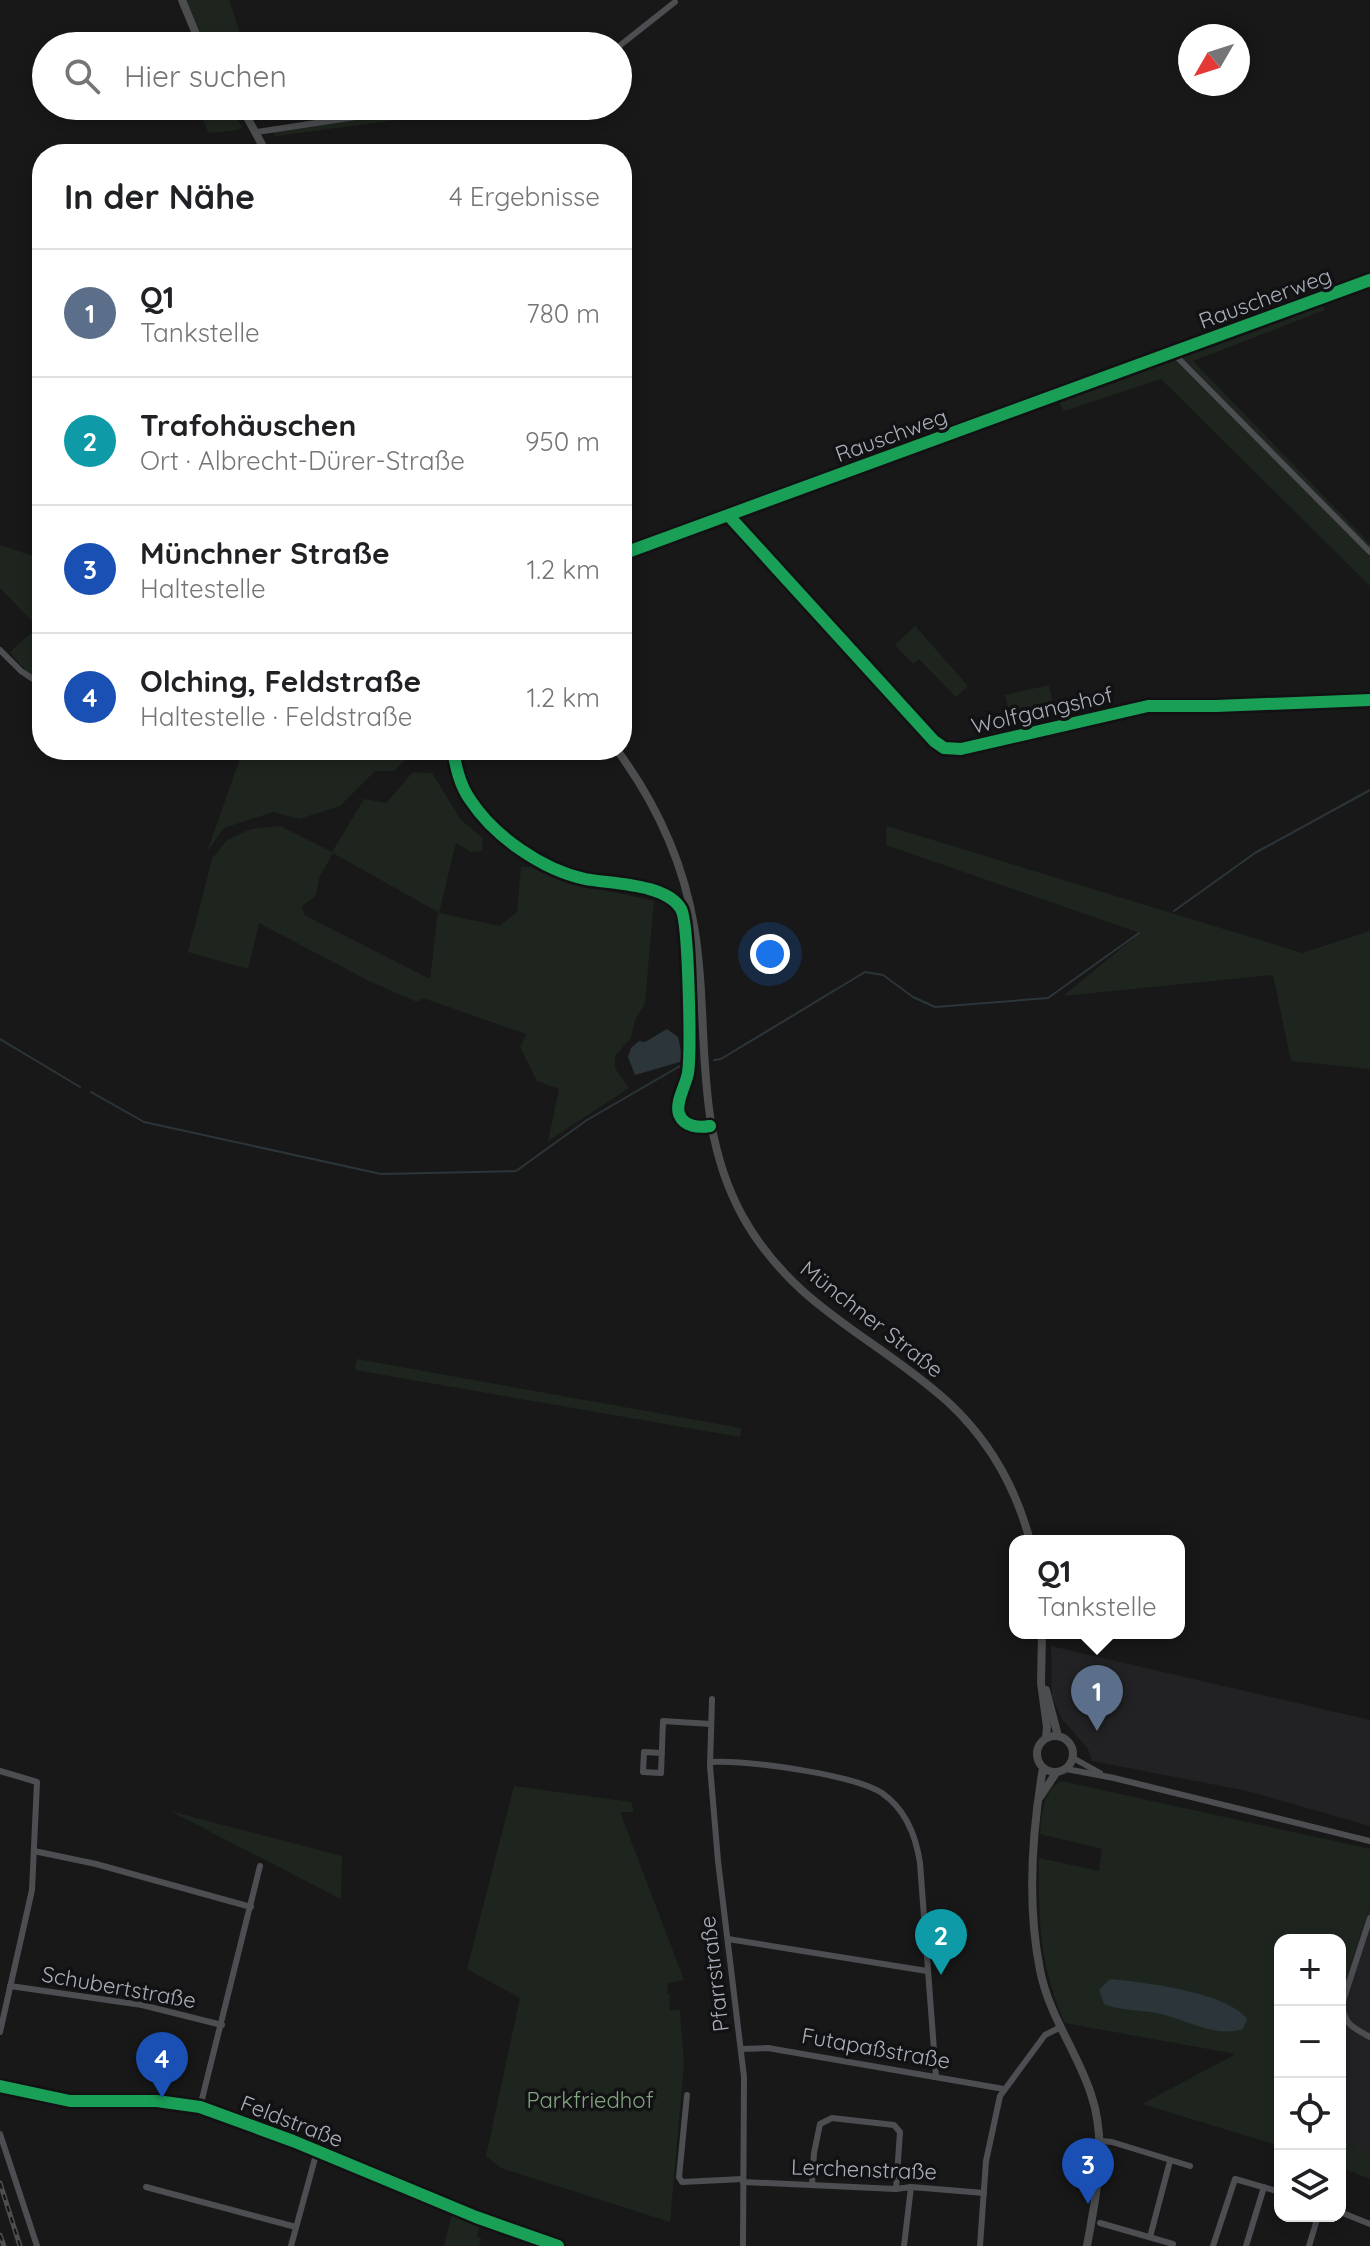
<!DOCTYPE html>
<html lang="de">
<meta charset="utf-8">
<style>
:root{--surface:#fff;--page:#f2f2f2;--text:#202124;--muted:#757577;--line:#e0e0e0;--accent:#767b81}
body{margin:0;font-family:Quicksand,sans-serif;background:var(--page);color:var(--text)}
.controls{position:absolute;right:24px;bottom:24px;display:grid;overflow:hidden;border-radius:16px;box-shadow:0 4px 12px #0003}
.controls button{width:72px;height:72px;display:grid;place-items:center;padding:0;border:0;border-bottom:2px solid var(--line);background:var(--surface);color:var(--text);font:40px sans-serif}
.compass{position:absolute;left:1178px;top:24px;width:72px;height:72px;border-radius:50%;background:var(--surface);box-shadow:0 4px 12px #0003;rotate:231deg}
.you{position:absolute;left:770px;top:954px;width:28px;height:28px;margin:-20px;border:6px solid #fff;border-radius:50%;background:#1a73e8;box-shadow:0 0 0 12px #1a73e833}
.badge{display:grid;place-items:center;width:52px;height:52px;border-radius:50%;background:var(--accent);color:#fff;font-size:26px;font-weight:700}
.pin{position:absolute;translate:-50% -66px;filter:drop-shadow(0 2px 4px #0008)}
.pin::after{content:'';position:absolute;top:42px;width:28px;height:24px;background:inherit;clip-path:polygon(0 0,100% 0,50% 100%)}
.popup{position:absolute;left:1009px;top:1535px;width:176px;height:104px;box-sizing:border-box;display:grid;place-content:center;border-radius:16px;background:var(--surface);filter:drop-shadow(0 2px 6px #0005);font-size:26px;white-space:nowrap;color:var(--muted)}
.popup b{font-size:30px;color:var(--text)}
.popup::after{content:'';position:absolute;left:50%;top:100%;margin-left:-16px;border:16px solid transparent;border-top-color:var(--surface)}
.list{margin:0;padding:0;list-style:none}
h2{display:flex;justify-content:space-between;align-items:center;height:104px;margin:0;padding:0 32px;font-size:34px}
h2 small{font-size:26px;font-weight:400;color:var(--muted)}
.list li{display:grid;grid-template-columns:52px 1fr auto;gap:24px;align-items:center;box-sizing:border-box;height:128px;padding:0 32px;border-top:2px solid var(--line)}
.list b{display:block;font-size:30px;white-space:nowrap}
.list p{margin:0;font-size:26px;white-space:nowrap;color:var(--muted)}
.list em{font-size:26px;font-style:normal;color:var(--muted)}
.icon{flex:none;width:44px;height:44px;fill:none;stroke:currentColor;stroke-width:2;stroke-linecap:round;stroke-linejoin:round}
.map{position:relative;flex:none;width:1370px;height:2246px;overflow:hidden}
.search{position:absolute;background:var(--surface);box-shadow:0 4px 12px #0003;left:32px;top:32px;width:600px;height:88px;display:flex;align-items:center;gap:20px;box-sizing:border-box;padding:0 28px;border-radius:44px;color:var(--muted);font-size:30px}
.panel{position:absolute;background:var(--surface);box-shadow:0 4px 12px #0003;left:32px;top:144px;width:600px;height:616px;border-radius:32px}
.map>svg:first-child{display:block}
.built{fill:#222224}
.green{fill:#1e251e;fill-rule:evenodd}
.water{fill:#2b353a}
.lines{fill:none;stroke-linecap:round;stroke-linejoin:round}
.stream{stroke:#2b353a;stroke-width:2}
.minor{stroke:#4c4e51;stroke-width:6}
.secondary{stroke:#4b4d4f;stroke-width:8}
.rail-casing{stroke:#4c4e50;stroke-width:5}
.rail{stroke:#121214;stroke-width:2;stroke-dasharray:6;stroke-linecap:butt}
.cycleway-casing{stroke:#121214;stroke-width:17}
.cycleway{stroke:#1a9f57;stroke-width:12}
.labels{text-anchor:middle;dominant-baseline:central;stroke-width:7;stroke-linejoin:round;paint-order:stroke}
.street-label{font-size:22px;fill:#a9b0b9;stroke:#121214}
.park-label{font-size:22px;fill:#83a480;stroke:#121214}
</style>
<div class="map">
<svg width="1370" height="2246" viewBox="0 0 1370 2246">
<rect width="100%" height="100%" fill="#181818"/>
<!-- built -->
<g class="built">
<polygon points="1051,1646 1370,1720 1370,1826 1247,1791 1092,1761 1088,1749 1062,1719 1052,1697"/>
<polygon points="1370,1906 1370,2156 1340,2139 1340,2051 1345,2027 1340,2014 1340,1996"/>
</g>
<!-- green -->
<g class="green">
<polygon points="186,0 229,0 244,46 206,46"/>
<polygon points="198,106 228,106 242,127 237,130 208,133"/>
<polygon points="435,106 503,106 276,136 272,131"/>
<polygon points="1319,301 1325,310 1193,361 1370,544 1370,586 1161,379 1064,411 1058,400"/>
<polygon points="0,545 42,559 42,598 32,595 42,609 42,682 34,680 10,652 38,627 0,588"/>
<polygon points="915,626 968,686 956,697 919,659 913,664 895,645"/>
<polygon points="1049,685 1054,708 1011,719 1005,695"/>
<polygon points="243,750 415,750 394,771 375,771 340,806 299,819 273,812 224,828 207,852"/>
<path d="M413,772L432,773L461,820L483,838L482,851L471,852L456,843L439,913L500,926L517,912L521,867H540L582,885L654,901L645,1003L635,1020L631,1038L615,1056V1068L629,1088L548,1141L559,1089L537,1081L520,1047L526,1034L423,998L417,1002L369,981L259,923L248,969L188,952L212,859L227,840L251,829L280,826L332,852L364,799L386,803ZM333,853L438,912L430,979L304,915L302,906L316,896L319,878Z"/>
<polygon points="887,826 1302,953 1370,931 1370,1069 1291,1061 1273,975 1063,996 1140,933 886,845"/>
<polygon points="357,1359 741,1428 740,1437 355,1370"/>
<path d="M1061,1781L1370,1849V1905L1340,1996V1940H1280V2146L1142,2104L1236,2054L1065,2023C1040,1967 1038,1919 1039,1858L1099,1871L1102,1849L1040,1834C1042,1814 1042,1792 1061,1781Z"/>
<polygon points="514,1786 631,1802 634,1812 620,1812 684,1980 668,1983 667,1994 670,1995 669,2010 680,2010 684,2063 670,2222 501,2168 486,2156 520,1998 467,1969"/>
<polygon points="170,1811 342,1856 341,1899"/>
<polygon points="1340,2139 1370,2156 1370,2179 1340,2167"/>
<polygon points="452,2214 480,2225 477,2236 481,2238 479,2246 444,2246"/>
</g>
<!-- water -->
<g class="water">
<polygon points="667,1029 678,1037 683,1061 635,1075 628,1057 631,1048 639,1041 645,1042"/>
<path d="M1110,1979C1142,1982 1227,1992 1247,2019L1243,2029C1216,2038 1187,2020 1161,2014C1141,2009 1123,2012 1104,2004L1099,1990Z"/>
</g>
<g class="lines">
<!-- stream -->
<g class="stream">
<polyline points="1174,911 1255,853 1370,790"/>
<polyline points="0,1039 80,1087"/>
<polyline points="714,1060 721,1059 865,972 883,975 913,997 935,1007 1048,998 1139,933"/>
<polyline points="91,1092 144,1122 381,1174 516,1171 587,1120 680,1066"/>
</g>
<!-- minor -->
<g class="minor">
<polyline points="618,47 675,2"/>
<polyline points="257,132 428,106"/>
<polyline points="1173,353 1370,552"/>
<polyline points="729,516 934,741 944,748 961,749 1148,706 1216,706 1370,700"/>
<polyline points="622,554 1370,280"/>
<polyline points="0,650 21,671 42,685"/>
<path d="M453,750C456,768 460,786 471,801C495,837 543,870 585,879C610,884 666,883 681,909C689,923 691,1052 688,1073C686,1085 675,1102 679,1114C684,1127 699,1128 710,1126"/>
<polyline points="712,1699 710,1766 718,1861 744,2077 743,2246"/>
<polyline points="662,1753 644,1752 643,1772 661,1773 663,1721 711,1724"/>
<polyline points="1073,1758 1100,1773"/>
<path d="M710,1762C746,1760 852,1774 882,1793C905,1809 916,1836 920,1863L936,2077"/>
<polyline points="1066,1769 1114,1778 1370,1841"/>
<polyline points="0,1771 37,1782 32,1890 0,2032"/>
<polyline points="34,1851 96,1864 251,1907"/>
<path d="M1370,1918L1342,2004C1344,2024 1353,2028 1370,2037"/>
<polyline points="728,1939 927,1971"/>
<polyline points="10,1986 142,2005 222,2025"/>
<polyline points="741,2049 768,2048 1004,2089"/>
<polyline points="0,2086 70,2101 157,2101 200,2107 293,2141 476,2217 558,2246"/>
<polyline points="687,2095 679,2177 682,2182 743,2179"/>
<polyline points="200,2107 260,1866"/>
<polyline points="0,2134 37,2246"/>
<polyline points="1101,2141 1112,2142 1190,2166"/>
<polyline points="743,2182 896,2189 911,2187 984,2193"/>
<polyline points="812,2184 814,2153 820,2124 832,2118 894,2125 900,2132 896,2189"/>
<polyline points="146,2187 296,2227"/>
<polyline points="1340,2212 1370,2224"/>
<polyline points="1100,2223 1173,2244"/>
<polyline points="1150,2237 1170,2161"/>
<polyline points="291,2246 317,2151"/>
<polyline points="904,2246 911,2187"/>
<polyline points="980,2246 986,2161 1000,2096 1045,2035 1059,2028"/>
<polyline points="1213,2246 1235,2179 1280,2192"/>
<polyline points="1246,2246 1264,2187"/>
<polyline points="1309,2246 1318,2216"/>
</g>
<!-- secondary -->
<g class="secondary">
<polyline points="182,0 201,46"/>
<polyline points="241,106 267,154"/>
<path d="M617,750C656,803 683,861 694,926C711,1026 691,1123 743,1217C795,1309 875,1336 948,1402C989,1440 1016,1488 1030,1541"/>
<polyline points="1042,1633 1041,1683 1047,1727 1046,1738"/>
<polyline points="1046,1690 1058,1736"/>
<circle cx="1055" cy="1754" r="18"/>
<path d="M1043,1768C1032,1832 1027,1905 1040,1970C1049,2016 1077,2051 1091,2094C1108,2144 1096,2196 1087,2246"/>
<polyline points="1040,1797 1056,1773"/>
</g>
<!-- rail casing -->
<g class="rail-casing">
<g id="rail">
<polyline points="0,2183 20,2246"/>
<polyline points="0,2235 4,2246"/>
</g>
</g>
<!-- rail -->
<use href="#rail" class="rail"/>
<!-- cycleway casing -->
<g class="cycleway-casing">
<g id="cycleway">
<polyline points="729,516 934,741 944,748 961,749 1148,706 1216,706 1370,700"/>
<polyline points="622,554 1370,280"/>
<path d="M453,750C456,768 460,786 471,801C495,837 543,870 585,879C610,884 666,883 681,909C689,923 691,1052 688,1073C686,1085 675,1102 679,1114C684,1127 699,1128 710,1126"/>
<polyline points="0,2086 70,2101 157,2101 200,2107 293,2141 476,2217 558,2246"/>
</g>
</g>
<!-- cycleway -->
<use href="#cycleway" class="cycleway"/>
</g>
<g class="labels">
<!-- street labels -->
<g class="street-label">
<text transform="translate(1265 298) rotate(-20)">Rauscherweg</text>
<text transform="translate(891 435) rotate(-20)">Rauschweg</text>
<text transform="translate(1042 710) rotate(-13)">Wolfgangshof</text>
<text transform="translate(872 1319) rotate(38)">Münchner Straße</text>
<text transform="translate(714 1974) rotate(-97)">Pfarrstraße</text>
<text transform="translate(119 1987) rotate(10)">Schubertstraße</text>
<text transform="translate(876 2048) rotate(10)">Futapaßstraße</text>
<text transform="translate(292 2121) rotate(21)">Feldstraße</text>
<text transform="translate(864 2169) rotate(2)">Lerchenstraße</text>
</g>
<!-- park labels -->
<g class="park-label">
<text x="590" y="2100">Parkfriedhof</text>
</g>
</g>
</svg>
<div class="controls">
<button>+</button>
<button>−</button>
<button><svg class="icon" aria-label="locate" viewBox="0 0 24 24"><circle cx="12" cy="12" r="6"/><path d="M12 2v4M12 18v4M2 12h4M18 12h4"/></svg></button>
<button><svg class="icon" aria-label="layers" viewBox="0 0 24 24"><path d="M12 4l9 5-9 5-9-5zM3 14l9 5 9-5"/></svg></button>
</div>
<svg class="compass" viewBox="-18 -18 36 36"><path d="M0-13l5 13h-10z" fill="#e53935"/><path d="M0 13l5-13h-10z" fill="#757577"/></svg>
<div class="you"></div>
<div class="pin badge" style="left:1097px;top:1731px;background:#5c6f8a">1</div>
<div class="popup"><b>Q1</b>Tankstelle</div>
<div class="pin badge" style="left:941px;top:1975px;background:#0f9aa8">2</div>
<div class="pin badge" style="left:1088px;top:2204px;background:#1a4fb4">3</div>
<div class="pin badge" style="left:162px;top:2098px;background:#1a4fb4">4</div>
<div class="search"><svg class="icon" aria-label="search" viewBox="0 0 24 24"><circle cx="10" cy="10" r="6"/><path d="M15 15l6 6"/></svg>Hier suchen</div>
<section class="panel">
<h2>In der Nähe<small>4 Ergebnisse</small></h2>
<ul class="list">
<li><span class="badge" style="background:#5c6f8a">1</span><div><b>Q1</b><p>Tankstelle</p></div><em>780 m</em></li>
<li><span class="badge" style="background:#0f9aa8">2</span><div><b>Trafohäuschen</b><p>Ort · Albrecht-Dürer-Straße</p></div><em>950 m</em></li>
<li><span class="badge" style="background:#1a4fb4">3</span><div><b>Münchner Straße</b><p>Haltestelle</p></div><em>1.2 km</em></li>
<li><span class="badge" style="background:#1a4fb4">4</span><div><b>Olching, Feldstraße</b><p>Haltestelle · Feldstraße</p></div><em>1.2 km</em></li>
</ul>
</section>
</div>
